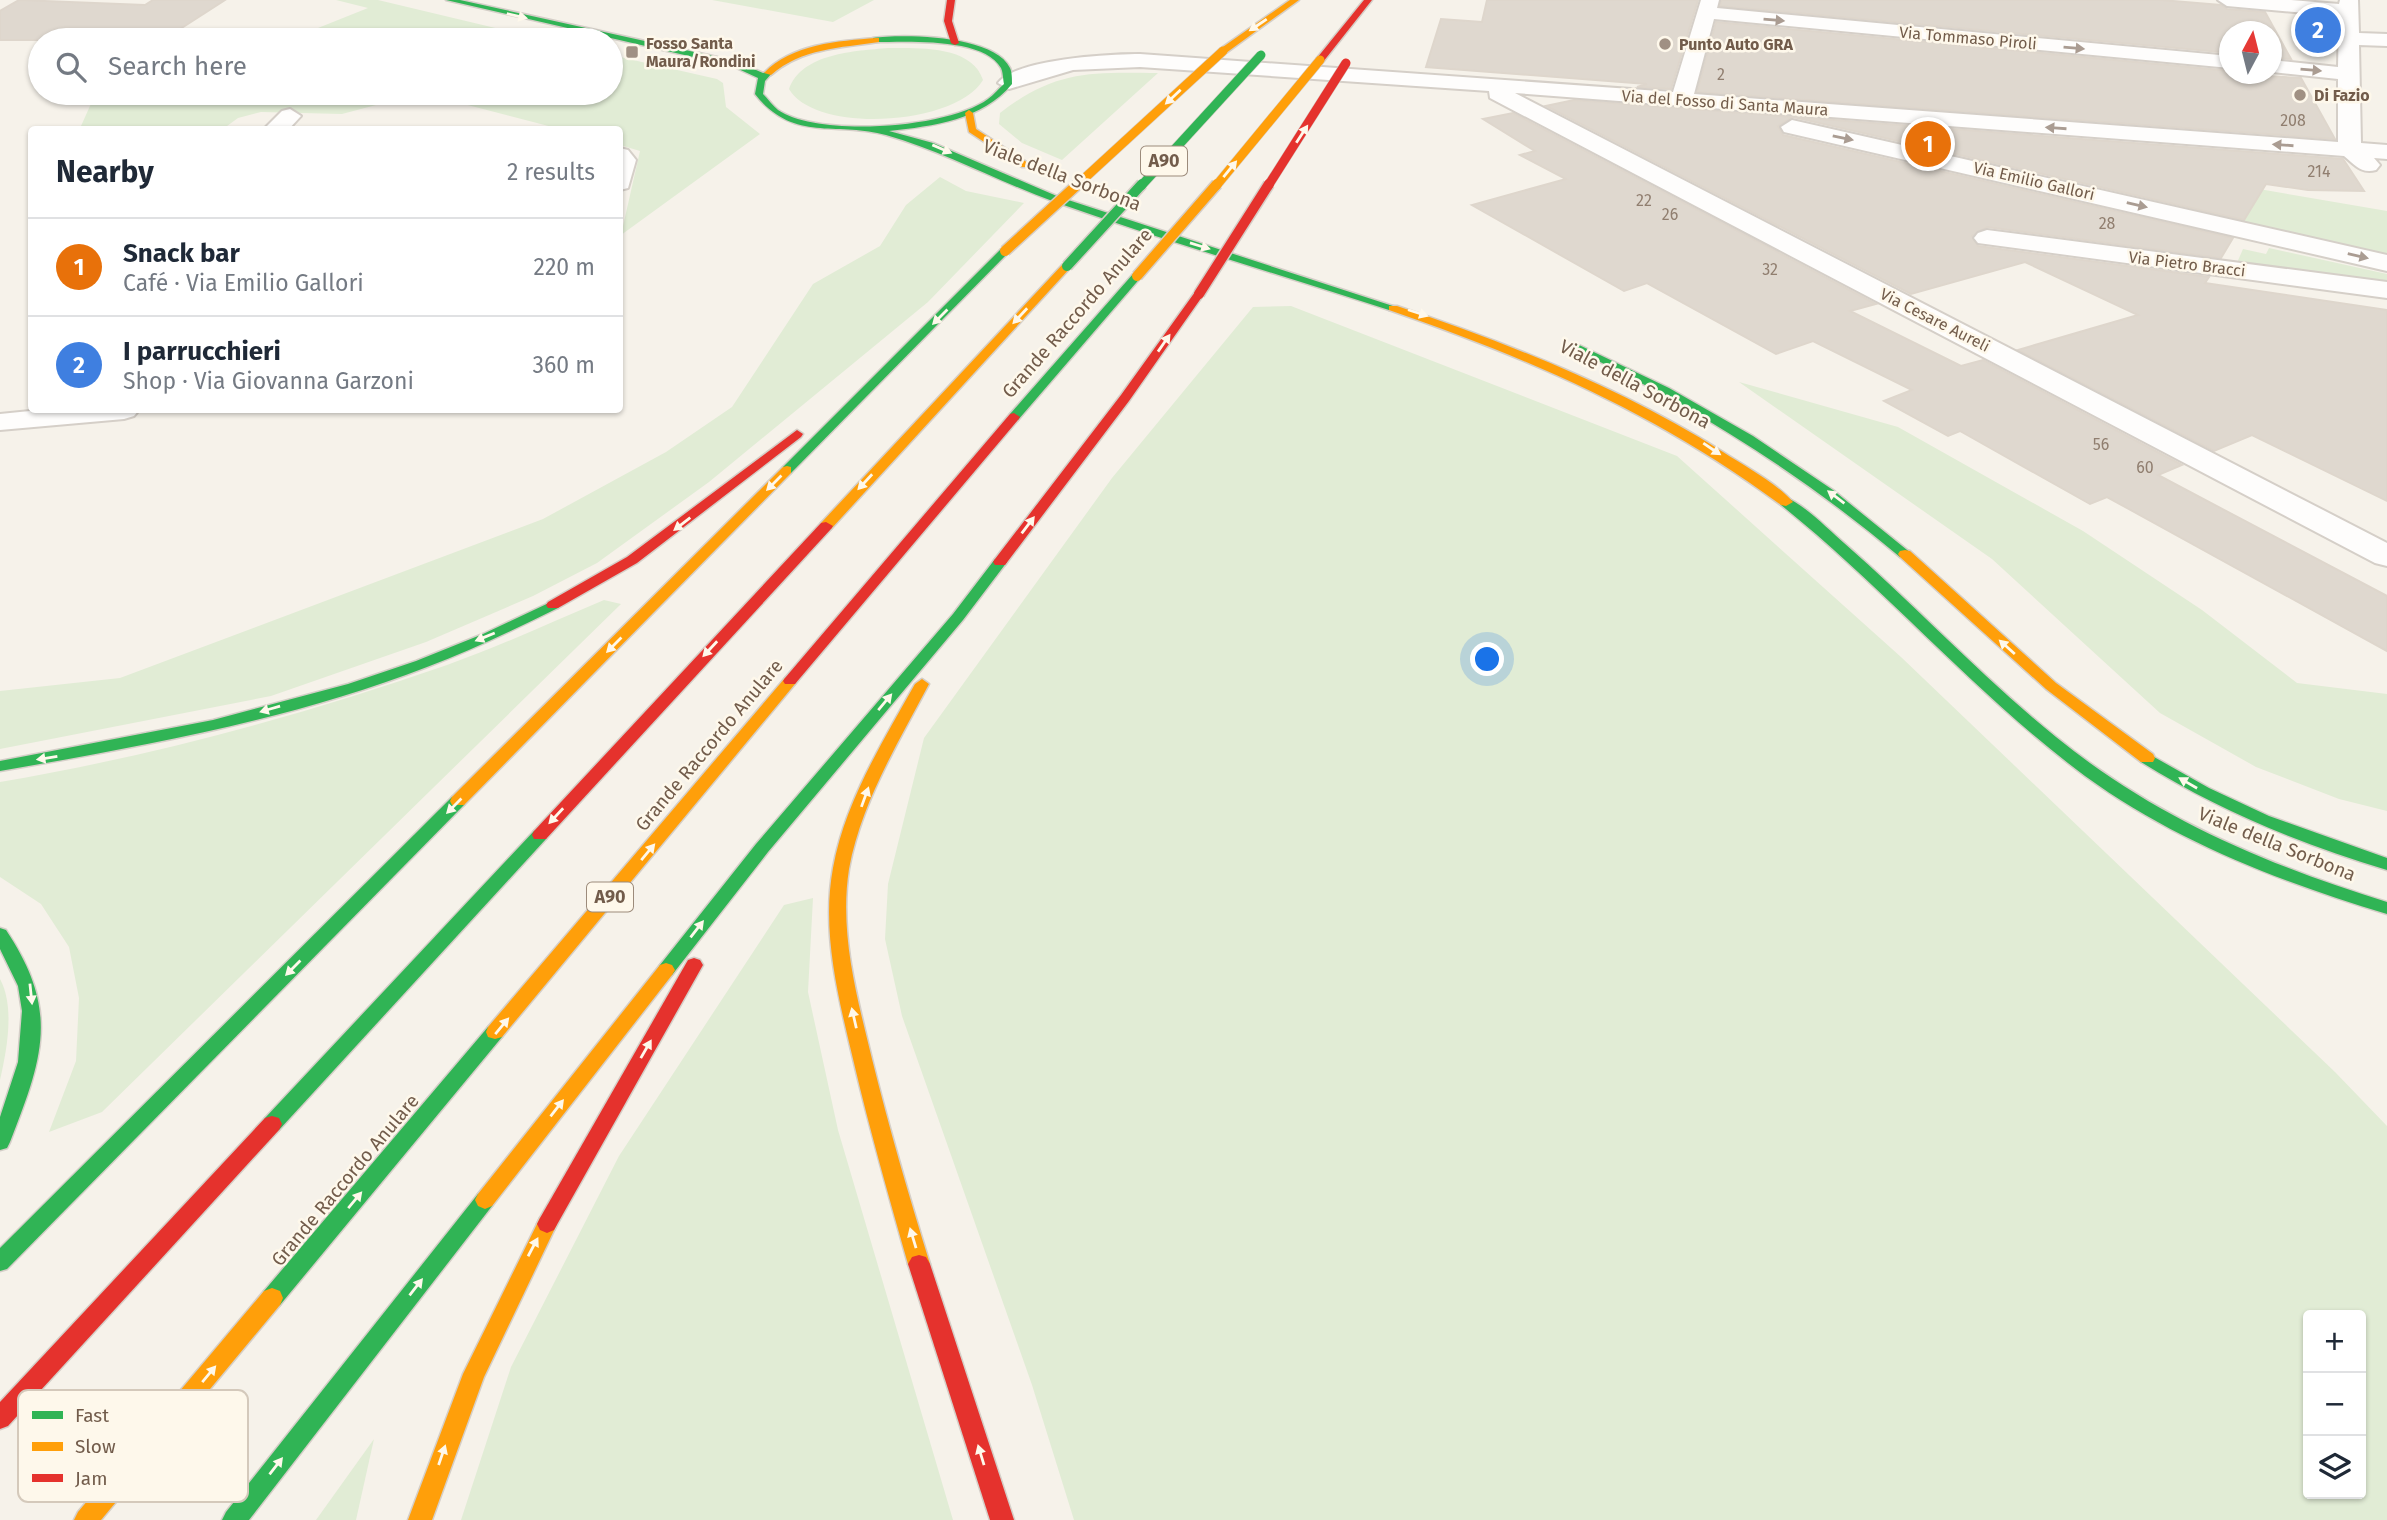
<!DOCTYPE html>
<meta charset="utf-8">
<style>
:root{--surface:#fff;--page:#f2f2f3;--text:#1f2937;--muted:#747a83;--line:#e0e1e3;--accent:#2563eb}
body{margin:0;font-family:"Fira Sans",sans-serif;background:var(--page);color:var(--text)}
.controls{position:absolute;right:21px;bottom:21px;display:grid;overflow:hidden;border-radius:7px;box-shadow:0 2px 5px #0004}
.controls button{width:63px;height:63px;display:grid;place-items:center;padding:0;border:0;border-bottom:2px solid var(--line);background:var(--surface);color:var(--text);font:35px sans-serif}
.compass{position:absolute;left:2219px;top:21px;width:63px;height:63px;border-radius:50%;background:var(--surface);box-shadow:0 2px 5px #0004;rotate:7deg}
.you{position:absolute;left:1488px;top:660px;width:24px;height:24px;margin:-18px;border:5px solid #fff;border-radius:50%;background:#1a73e8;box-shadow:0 0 0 10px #1a73e833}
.badge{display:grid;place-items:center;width:46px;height:46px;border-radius:50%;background:var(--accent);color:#fff;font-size:23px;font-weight:700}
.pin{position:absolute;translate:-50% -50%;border:4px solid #fff;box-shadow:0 2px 7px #0006}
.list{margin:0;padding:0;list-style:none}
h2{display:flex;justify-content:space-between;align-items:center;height:91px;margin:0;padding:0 28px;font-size:30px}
h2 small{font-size:23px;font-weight:400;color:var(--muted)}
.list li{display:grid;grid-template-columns:46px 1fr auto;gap:21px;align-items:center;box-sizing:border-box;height:98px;padding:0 28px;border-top:2px solid var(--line)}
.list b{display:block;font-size:26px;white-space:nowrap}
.list p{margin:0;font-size:23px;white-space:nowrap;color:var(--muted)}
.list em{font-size:23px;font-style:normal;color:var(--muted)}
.icon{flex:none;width:38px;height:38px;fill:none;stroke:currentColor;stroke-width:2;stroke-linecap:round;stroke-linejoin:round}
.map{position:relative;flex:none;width:2387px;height:1520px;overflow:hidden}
.search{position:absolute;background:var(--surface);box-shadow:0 2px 5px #0004;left:28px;top:28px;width:595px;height:77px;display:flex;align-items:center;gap:18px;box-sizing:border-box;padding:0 24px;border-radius:38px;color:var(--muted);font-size:26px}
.panel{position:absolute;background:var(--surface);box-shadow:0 2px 5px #0004;left:28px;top:126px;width:595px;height:287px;border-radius:7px}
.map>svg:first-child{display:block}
.green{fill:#e1ecd5;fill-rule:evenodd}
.building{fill:#dfd8cf;stroke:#ded6cc;stroke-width:2}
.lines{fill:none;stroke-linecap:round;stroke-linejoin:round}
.street-casing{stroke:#d5cfc8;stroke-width:4}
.fast-casing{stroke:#d5cfc8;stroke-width:3}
.slow-casing{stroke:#d5cfc8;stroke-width:3}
.jam-casing{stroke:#d5cfc8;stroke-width:3}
.street{fill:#fefdfc;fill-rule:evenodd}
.fast{fill:#30b455;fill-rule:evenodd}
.slow{fill:#ff9f0a;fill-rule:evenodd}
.jam{fill:#e5322d;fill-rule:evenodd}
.fast-bridge-far1-casing{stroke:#d5cdc6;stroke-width:10;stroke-linecap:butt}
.fast-bridge-casing{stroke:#d5cdc6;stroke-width:13;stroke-linecap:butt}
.slow-bridge-far1-casing{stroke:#d5cdc6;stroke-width:10;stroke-linecap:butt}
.slow-bridge-casing{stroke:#d5cdc6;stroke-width:13;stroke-linecap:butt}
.jam-bridge-far1-casing{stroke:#d5cdc6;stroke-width:10;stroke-linecap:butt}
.jam-bridge-casing{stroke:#d5cdc6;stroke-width:13;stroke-linecap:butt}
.fast-bridge-far1{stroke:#30b455;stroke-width:9}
.fast-bridge{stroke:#30b455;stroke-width:10}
.slow-bridge-far1{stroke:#ff9f0a;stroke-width:9}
.slow-bridge{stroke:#ff9f0a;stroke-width:10}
.jam-bridge-far1{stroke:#e5322d;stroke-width:9}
.jam-bridge{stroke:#e5322d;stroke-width:10}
.oneway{fill:#fef8eb}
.oneway2{fill:#aa9c92}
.poi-dot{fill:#a09083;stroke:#fef8eb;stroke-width:2.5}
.labels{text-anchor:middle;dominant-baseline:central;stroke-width:5;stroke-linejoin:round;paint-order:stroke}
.far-street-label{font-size:16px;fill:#725c4b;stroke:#fef8eb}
.far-poi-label{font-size:16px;font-weight:bold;fill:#725c4b;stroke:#fef8eb;text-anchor:start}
.number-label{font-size:16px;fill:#907e6f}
.shield{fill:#fef8eb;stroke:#9c8b7b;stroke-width:2}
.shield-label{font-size:18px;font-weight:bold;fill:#725c4b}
.street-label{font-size:19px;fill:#725c4b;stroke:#fef8eb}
.key{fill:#fef8eb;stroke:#d4c9bb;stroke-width:2}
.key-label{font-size:19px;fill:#725c4b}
</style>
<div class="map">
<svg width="2387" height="1520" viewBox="0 0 2387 1520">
<rect width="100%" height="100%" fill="#f6f2ea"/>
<!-- green -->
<g class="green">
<polygon points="336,0 378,0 546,40 288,40 368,8"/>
<polygon points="712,0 874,0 833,22"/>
<path d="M888,48C918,48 972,45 983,80C957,125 816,135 789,89C802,53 855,51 888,48Z"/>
<polygon points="611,55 717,79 723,83 726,107 760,134 621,235 640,151 620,145 620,130 560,129 456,102 376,105 342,114 261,112 238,118 223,129 81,126 94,97 118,93 611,93"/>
<path d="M1158,73L1062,160L1022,143L999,124L1000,113C1055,70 1091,72 1158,73Z"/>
<polygon points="2166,173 2387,211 2387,255 2191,209"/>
<polygon points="940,177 966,191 1024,203 928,302 709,482 597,563 533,596 426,642 271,696 0,749 0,691 120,678 543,519 666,452 732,407 813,284 880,246 906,205"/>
<polygon points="2269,248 2387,274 2387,282 2236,265 2243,249 2266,254"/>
<path d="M1291,306L1677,456L1901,657L2335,1072L2387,1126V1520H1074L1032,1385L902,1016L885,939L888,884L924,738L1112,478L1253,307ZM2308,1315H2361V1494H2308Z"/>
<polygon points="1739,382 1898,427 2083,531 2202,610 2297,683 2387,694 2387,811 2339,799 2256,767 2160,713 1992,559"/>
<path d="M604,600L621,604L102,1112L49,1132L76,1061L79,998L69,947L41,904L0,877V782C152,756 301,716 447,665C500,646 552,622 604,600Z"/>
<polygon points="813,898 808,992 838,1130 953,1520 461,1520 511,1367 619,1156 784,905"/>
<path d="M0,979C15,1007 7,1049 0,1080Z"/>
<polygon points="374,1439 356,1520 316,1520"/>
</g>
<!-- building -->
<g class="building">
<polygon points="19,0 145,5 153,0 225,0 177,31 177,40 0,40 0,11"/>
<polygon points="1487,0 1698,0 1671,89 1637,87 1647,84 1426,67 1441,19 1482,22"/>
<polygon points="1721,0 2161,0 2221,5 2227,9 2265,12 2291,59 2272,58 2272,32 2230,32 2230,53 1720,6"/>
<polygon points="1716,22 2230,71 2230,74 2301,78 2335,139 1697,92"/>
<polygon points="1574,100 2343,159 2364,191 2308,190 2266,184 2244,220 1793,117 1778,126 1783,135 2233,238 2221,258 1987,227 1972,236 1978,246 2209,277 2205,283 2387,310 2387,501 2252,435 2214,451 2018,350 2138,315 2025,262 1911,294 1546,106"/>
<polygon points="1513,113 1876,304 1850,311 1961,366 1983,360 2182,465 2158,475 2387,596 2387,651 2107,497 2090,504 1960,431 1948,436 1884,401 1912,390 1813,341 1776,354 1647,283 1624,291 1472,205 1566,179 1520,155 1535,151 1483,119"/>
</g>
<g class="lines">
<!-- street casing -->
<g class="street-casing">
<g id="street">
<path d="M1701,0H1719L1717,8L2230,56V68L1714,19L1694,94L2338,142V79L2272,72V60L2338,67L2339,16L2227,6L2218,0H2291L2339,4L2340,0H2358L2359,33L2387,34V46L2359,45L2361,143L2387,145V159L2374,158L2380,165L2376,170C2361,174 2355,165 2344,156L1515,93L2387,543V566L2375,563L1490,98L1489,91L1140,67L1073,70L1009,89L998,83C1015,59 1111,54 1140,54L1673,92Z"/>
<polygon points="290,109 301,116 288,130 263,130 282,111"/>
<polygon points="1792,120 2387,255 2387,271 1784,132 1781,127"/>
<polygon points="620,148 628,150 636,160 628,188 620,190"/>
<polygon points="1987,230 2387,282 2387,298 1978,243 1974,238 1978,233"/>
<polygon points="40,410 139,410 134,416 124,419 0,430 0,414"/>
</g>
</g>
<!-- fast casing -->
<g class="fast-casing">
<g id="fast">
<path d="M446,0H460L735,61L763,73L771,71L772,73L765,81L763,94C768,99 773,106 778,110C819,138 949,128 988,99C994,95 999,88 1004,84C1003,79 1003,72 1001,68C984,37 906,42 876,42H873V38C904,34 994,35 1010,68C1012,72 1012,79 1012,84C982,120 934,126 889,131L933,143L1059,197L1399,308L1389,310C1278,274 1165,241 1055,202C997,181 945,152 886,135C837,121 793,143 755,94L758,78L732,66Z"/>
<polygon points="1001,249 1010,251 791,473 783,473 783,467"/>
<polygon points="1133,274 1142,276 1018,420 1010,420 1010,414"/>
<path d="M1577,344L1669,388L1753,436L1833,490L1912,554L1905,558L1900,557C1800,473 1692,405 1573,349L1571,347Z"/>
<path d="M1786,498C1803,503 1830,531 1844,543C1916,606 1982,677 2056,737C2154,817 2267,865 2387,902V914C2281,882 2176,842 2085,776C1976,695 1887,590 1781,505L1779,502Z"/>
<polygon points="1000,558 1007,562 963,620 768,852 672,975 666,977 660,975 657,970 660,965 756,844 953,614 995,559"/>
<path d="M553,601L558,602L560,605L558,608C515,629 472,650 427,667C290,720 144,746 0,771V761L213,720L348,684L416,661L483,634Z"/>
<path d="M2147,753L2209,788L2269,816L2387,858V870C2300,844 2218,810 2141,762L2139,758Z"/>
<polygon points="458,795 464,797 466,801 464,805 7,1269 0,1271 0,1248 452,797"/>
<polygon points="540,829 546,831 548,835 546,839 279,1130 272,1132 265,1130 262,1124 265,1118 534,831"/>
<path d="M0,928L6,930C60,1011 43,1057 10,1142L7,1148L0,1150V1117L18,1062L22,1011L18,986L0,949Z"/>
<polygon points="495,1025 502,1027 504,1032 502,1037 280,1305 272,1308 264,1305 261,1298 264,1291 488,1027"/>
<polygon points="485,1191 492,1194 495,1200 492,1206 249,1520 222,1520 226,1512 478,1194"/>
</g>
</g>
<!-- slow casing -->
<g class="slow-casing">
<g id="slow">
<polygon points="1290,0 1299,0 1226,53 1220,53 1220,49"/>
<path d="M876,38H879V42C840,48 802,48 771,75L764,73C792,44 838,41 876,38Z"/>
<polygon points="969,110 973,113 976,129 1028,163 1028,167 1022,167 969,132 965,113"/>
<polygon points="1063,264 1072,266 831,529 821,529 821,523"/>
<path d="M1389,306H1397C1510,344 1622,388 1723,452C1746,467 1775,482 1793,502L1786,506L1781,505C1657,414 1534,360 1389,310Z"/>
<polygon points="787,466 791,467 791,473 464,805 452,805 450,801 452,797 783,467"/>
<polygon points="1905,550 1910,551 2056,683 2153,754 2155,758 2153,762 2141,762 2046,689 1900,557 1898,554 1900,551"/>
<polygon points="790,676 797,681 795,684 502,1037 495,1039 488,1037 486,1032 488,1027 785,678"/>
<path d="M922,679L929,684C898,743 861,803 849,869C839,933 857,997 872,1059C889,1128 909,1196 930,1264L926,1271L919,1273L912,1271L908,1264C889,1197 870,1131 854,1063C839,1000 821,933 833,868C845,802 882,743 915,684Z"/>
<polygon points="666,963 672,965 675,970 672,975 492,1206 485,1209 478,1206 475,1200 478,1194 660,965"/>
<polygon points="547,1215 554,1218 557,1224 484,1377 432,1520 408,1520 463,1374 540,1218"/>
<polygon points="272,1288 280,1291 283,1298 280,1305 101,1520 74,1520 78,1512 264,1291"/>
</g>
</g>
<!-- jam casing -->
<g class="jam-casing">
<g id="jam">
<polygon points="947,0 955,0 952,21 959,43 955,45 951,43 944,21"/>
<polygon points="1364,0 1372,0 1323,62 1317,62 1317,58"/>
<polygon points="1195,292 1204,294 1129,401 1005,565 995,565 993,562 995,559 1121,395"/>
<polygon points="1014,413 1020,417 1018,420 795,684 785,684 783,681 785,678 1010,414"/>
<polygon points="797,430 803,434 801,437 637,563 558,608 548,608 546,605 548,602 627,557"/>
<polygon points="826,522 833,526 831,529 546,839 534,839 532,835 534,831 821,523"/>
<polygon points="694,958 700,960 703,965 554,1230 547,1233 540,1230 537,1224 540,1218 688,960"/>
<polygon points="272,1116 279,1118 282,1124 279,1130 8,1426 0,1429 0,1402 265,1118"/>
<polygon points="919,1255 926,1257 930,1264 1014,1520 990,1520 908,1264 912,1257"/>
</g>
</g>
<!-- street -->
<use href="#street" class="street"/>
<!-- fast -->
<use href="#fast" class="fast"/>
<!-- slow -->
<use href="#slow" class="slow"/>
<!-- jam -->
<use href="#jam" class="jam"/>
<!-- fast-bridge-far1 casing -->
<g class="fast-bridge-far1-casing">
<polyline id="fast-bridge-far1" points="1141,186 1261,55"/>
</g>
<!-- fast-bridge casing -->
<g class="fast-bridge-casing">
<polyline id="fast-bridge" points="1067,266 1142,184"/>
</g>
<!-- slow-bridge-far1 casing -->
<g class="slow-bridge-far1-casing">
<g id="slow-bridge-far1">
<polyline points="1076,186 1223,51"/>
<polyline points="1216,186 1320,60"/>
</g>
</g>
<!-- slow-bridge casing -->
<g class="slow-bridge-casing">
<g id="slow-bridge">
<polyline points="1005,251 1078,184"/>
<polyline points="1137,276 1217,184"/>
</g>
</g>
<!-- jam-bridge-far1 casing -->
<g class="jam-bridge-far1-casing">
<polyline id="jam-bridge-far1" points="1268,186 1346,63"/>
</g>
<!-- jam-bridge casing -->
<g class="jam-bridge-casing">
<polyline id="jam-bridge" points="1199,294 1269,184"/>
</g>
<!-- fast-bridge-far1 -->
<use href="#fast-bridge-far1" class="fast-bridge-far1"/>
<!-- fast-bridge -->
<use href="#fast-bridge" class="fast-bridge"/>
<!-- slow-bridge-far1 -->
<use href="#slow-bridge-far1" class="slow-bridge-far1"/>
<!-- slow-bridge -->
<use href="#slow-bridge" class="slow-bridge"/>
<!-- jam-bridge-far1 -->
<use href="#jam-bridge-far1" class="jam-bridge-far1"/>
<!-- jam-bridge -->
<use href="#jam-bridge" class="jam-bridge"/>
</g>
<!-- one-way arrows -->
<defs><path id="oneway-solid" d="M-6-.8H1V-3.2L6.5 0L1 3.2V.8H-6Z" transform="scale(1.75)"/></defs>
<g class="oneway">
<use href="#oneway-solid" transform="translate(517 16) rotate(13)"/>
<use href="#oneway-solid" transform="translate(1258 25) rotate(146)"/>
<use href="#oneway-solid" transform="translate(1173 97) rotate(137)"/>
<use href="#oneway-solid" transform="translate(1302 134) rotate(-57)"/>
<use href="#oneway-solid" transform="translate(942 149) rotate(23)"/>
<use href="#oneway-solid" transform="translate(1230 169) rotate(-51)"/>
<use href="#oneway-solid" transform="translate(1200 246) rotate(17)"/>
<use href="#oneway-solid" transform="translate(1418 313) rotate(18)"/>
<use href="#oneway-solid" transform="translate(1020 316) rotate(133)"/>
<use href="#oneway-solid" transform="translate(940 317) rotate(135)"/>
<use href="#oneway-solid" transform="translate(1164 343) rotate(-55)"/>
<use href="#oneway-solid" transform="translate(1712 449) rotate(34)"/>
<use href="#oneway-solid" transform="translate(865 482) rotate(133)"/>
<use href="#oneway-solid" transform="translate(774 483) rotate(135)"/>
<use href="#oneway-solid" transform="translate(1836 497) rotate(-143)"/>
<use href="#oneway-solid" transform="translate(682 524) rotate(142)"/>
<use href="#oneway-solid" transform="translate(1028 525) rotate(-53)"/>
<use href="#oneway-solid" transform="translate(485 637) rotate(158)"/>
<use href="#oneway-solid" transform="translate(614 645) rotate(135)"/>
<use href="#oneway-solid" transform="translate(2007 647) rotate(-138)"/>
<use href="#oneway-solid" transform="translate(710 649) rotate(133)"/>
<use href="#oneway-solid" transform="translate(885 702) rotate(-50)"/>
<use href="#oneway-solid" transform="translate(270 709) rotate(164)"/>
<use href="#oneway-solid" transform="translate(47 758) rotate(171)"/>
<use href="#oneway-solid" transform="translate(2188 783) rotate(-150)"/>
<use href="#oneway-solid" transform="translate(865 797) rotate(-70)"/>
<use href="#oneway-solid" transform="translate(454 806) rotate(135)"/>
<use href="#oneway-solid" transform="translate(556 816) rotate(133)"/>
<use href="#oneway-solid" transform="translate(648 852) rotate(-50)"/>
<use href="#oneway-solid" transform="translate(697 929) rotate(-52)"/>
<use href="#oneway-solid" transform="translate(293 968) rotate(135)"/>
<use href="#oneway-solid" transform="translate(31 994) rotate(84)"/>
<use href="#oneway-solid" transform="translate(854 1018) rotate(-103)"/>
<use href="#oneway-solid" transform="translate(502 1026) rotate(-50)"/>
<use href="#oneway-solid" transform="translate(646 1049) rotate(-60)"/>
<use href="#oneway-solid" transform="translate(557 1108) rotate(-52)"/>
<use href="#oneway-solid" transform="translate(355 1200) rotate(-50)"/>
<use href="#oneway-solid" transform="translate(913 1238) rotate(-107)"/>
<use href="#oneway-solid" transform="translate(533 1247) rotate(-62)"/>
<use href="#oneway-solid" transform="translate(416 1287) rotate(-52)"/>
<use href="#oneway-solid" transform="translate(209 1374) rotate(-50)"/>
<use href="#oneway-solid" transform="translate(442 1455) rotate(-71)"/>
<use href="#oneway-solid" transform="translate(981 1455) rotate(-107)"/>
<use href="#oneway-solid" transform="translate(276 1466) rotate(-52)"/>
</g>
<g class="oneway2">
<use href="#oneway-solid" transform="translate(1774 20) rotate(5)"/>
<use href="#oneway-solid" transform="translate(2074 48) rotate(5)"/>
<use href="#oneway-solid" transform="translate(2311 70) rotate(5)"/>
<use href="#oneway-solid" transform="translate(2056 128) rotate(-176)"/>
<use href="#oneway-solid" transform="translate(1843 138) rotate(12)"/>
<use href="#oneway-solid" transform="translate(2283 145) rotate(-176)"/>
<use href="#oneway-solid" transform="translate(2137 205) rotate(13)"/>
<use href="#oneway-solid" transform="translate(2358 256) rotate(13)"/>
</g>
<!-- markers -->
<g class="poi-dot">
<circle cx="1665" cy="44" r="7"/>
<rect x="625" y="45" width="14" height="14" rx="3.5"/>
<circle cx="2300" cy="95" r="7"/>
</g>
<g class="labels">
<!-- far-street labels -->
<g class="far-street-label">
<text transform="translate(1968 38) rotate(5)">Via Tommaso Piroli</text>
<text transform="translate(1725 103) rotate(4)">Via del Fosso di Santa Maura</text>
<text transform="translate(2034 181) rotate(13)">Via Emilio Gallori</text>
<text transform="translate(2187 264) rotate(7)">Via Pietro Bracci</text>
<text transform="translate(1935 320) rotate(27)">Via Cesare Aureli</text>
</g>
<!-- far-poi labels -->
<g class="far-poi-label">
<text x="646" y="43">Fosso Santa<tspan x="646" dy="18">Maura/Rondini</tspan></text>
<text x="1679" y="44">Punto Auto GRA</text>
<text x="2314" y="95">Di Fazio</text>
</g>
<!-- number labels -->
<g class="number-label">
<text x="1721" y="74">2</text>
<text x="2293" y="120">208</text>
<text x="2319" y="171">214</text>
<text x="1644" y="200">22</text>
<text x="1670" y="214">26</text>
<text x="2107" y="223">28</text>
<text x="1770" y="269">32</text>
<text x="2101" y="444">56</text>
<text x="2145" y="467">60</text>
</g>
<!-- shield labels -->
<g class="shield">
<rect x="1141" y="146.5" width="46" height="29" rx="5"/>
<rect x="587" y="882.5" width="46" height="29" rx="5"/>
</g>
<g class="shield-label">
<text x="1164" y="161">A90</text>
<text x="610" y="897">A90</text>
</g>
<!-- street labels -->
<g class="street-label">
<text transform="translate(1062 175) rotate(21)">Viale della Sorbona</text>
<text transform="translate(1077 313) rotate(-49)">Grande Raccordo Anulare</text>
<text transform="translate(1635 384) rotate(28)">Viale della Sorbona</text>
<text transform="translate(709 745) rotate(-50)">Grande Raccordo Anulare</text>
<text transform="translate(2277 844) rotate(22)">Viale della Sorbona</text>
<text transform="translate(345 1180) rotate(-50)">Grande Raccordo Anulare</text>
</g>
</g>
<!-- legend -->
<rect x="18" y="1390" width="230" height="112" rx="10" class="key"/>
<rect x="32" y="1411" width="31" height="8" fill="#30b455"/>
<rect x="32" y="1442" width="31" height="9" fill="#ff9f0a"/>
<rect x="32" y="1474" width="31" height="8" fill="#e5322d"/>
<g class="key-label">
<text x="75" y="1422">Fast</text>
<text x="75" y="1453">Slow</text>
<text x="75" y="1485">Jam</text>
</g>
</svg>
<div class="controls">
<button>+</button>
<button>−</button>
<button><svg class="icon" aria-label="layers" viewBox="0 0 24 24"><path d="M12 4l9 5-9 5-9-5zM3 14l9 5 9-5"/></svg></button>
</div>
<svg class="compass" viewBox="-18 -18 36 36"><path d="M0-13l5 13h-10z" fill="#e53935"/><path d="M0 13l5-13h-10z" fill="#747a83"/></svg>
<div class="you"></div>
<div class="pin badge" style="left:1928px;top:144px;background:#e8710a">1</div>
<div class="pin badge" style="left:2318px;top:30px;background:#3f7fe0">2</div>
<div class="search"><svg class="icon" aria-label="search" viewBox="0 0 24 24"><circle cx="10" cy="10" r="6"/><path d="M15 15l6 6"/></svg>Search here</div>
<section class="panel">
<h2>Nearby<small>2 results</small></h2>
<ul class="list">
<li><span class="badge" style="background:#e8710a">1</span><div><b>Snack bar</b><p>Café · Via Emilio Gallori</p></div><em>220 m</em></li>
<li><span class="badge" style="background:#3f7fe0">2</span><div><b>I parrucchieri</b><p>Shop · Via Giovanna Garzoni</p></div><em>360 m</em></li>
</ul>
</section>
</div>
